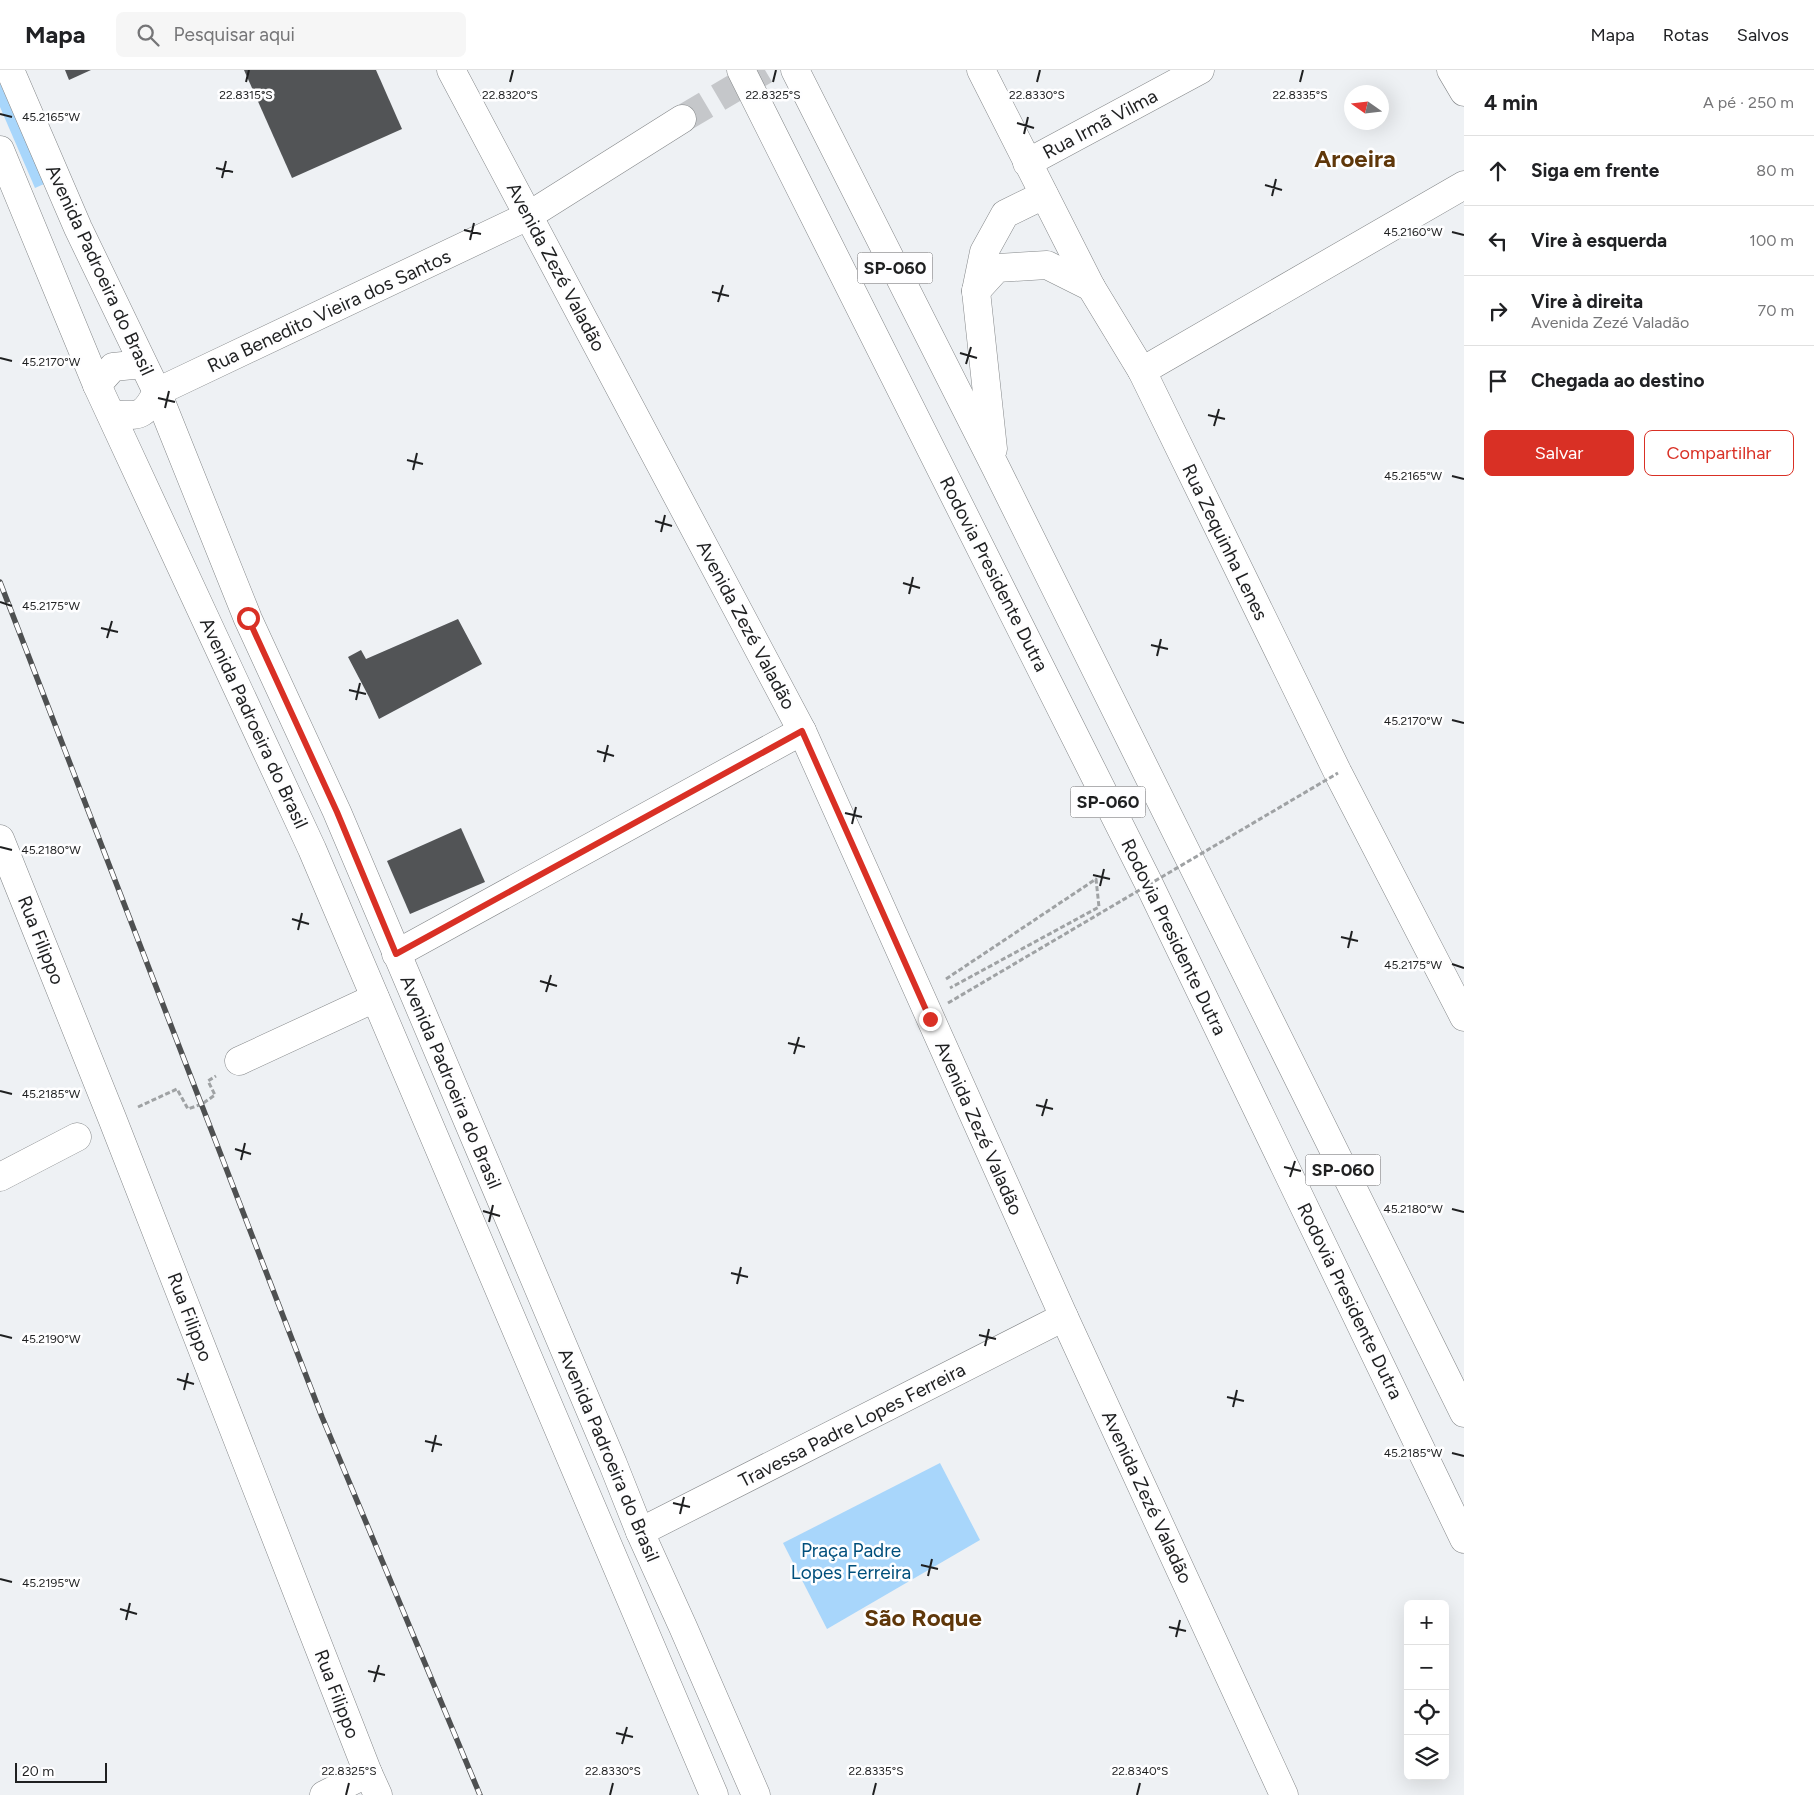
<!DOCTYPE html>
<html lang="pt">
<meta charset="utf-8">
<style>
:root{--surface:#fff;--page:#f6f6f6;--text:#202124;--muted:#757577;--line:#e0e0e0;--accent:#d93025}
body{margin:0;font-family:Figtree,sans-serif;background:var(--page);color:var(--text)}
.controls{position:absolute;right:15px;bottom:15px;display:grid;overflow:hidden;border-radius:8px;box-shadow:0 5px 20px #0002}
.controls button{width:45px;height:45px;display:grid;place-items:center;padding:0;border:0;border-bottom:1px solid var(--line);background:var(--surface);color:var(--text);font:25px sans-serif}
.compass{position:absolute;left:1344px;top:15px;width:45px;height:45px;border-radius:50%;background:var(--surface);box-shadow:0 5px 20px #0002;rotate:284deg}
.scale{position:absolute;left:15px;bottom:12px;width:92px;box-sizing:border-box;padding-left:5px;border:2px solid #1f2021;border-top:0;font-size:14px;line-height:18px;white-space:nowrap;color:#1f2021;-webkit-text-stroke:4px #fefeff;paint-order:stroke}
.stop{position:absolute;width:15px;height:15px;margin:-11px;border:4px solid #d93025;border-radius:50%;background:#fff}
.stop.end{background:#d93025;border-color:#fff;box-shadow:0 1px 5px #0008}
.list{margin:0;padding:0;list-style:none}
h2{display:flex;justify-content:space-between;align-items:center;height:65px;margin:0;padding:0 20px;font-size:21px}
h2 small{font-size:16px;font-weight:400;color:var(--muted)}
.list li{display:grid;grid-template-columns:32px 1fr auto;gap:15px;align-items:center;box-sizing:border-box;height:70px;padding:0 20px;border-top:1px solid var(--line)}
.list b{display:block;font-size:19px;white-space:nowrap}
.list p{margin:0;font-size:16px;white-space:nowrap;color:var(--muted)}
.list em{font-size:16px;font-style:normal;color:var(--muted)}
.actions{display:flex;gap:10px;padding:15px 20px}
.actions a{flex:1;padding:11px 0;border:1px solid var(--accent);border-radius:8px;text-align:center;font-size:18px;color:var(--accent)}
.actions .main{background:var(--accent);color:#fff}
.icon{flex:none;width:28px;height:28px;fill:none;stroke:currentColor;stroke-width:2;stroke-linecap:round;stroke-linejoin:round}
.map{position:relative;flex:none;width:1464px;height:1725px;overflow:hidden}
header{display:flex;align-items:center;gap:30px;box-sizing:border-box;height:70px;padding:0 25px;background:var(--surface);border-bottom:1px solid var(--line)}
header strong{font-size:24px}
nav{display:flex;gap:28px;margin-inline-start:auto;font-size:18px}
.search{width:350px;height:45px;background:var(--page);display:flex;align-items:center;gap:12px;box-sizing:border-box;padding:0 18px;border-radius:8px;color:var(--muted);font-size:19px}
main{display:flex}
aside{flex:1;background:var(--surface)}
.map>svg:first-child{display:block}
.green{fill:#a8d6fb}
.building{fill:#525456}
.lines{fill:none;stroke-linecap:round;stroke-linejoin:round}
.minor-tunnel{stroke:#c5c7ca;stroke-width:28;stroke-dasharray:28 14;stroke-linecap:butt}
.minor-casing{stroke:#838688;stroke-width:29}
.major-casing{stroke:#838688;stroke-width:29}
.highway-casing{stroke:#838688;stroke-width:29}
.path{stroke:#9fa2a4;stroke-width:3;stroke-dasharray:5 2.5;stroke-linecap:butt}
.minor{stroke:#fff;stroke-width:28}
.major{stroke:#fff;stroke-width:28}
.highway{stroke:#fff;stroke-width:28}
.rail-casing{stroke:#4e5051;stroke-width:5.5}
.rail{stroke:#fefeff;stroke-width:4;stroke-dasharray:11;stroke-linecap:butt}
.path-bridge{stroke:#9fa2a4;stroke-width:3;stroke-dasharray:5 2.5;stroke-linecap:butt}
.route{stroke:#d93025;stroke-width:6}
.ticks{fill:none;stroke:#1f2021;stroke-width:2}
.labels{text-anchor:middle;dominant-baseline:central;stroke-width:5;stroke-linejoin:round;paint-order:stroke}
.shield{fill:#fefeff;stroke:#626364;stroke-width:1}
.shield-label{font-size:18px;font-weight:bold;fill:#1f2021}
.street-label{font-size:19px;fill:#1f2021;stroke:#fefeff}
.park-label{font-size:19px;fill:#004f7c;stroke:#fefeff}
.district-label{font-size:24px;font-weight:bold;fill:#5f370a;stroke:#fefeff}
.ticks-label{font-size:12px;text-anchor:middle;fill:#1f2021;stroke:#fefeff;stroke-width:5;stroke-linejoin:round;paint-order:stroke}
</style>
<header>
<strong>Mapa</strong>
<div class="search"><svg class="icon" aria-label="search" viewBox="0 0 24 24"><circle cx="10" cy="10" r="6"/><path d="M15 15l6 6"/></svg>Pesquisar aqui</div>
<nav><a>Mapa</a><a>Rotas</a><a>Salvos</a></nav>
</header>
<main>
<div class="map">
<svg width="1464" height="1725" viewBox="0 0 1464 1725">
<rect width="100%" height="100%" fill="#eef1f4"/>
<!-- green -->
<g class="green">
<polygon points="0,13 44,114 35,118 0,37"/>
<polygon points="940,1393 980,1470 827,1559 783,1473"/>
</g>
<!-- building -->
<g class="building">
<polygon points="65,0 91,0 69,10"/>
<polygon points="244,0 376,0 402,59 292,108"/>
<polygon points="458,549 482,594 379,649 369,627 348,587 361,580 366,589"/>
<polygon points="461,758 485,812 410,844 387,791"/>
</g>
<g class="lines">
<!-- minor-tunnel -->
<polyline class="minor-tunnel" points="682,49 765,0"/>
<!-- minor casing -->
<g class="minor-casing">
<g id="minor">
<polyline points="451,0 802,661 1064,1247 1284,1725"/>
<polyline points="981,0 1091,217 1142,301 1338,703 1464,947"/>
<polyline points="1451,0 1464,22"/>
<polyline points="1027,93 1200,0"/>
<polyline points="976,221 997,198 1047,195 1091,217"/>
<polyline points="1142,301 1464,115"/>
<polyline points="157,322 528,146 682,49"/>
<polyline points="0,769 112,1048 368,1703 378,1725"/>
<polyline points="396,884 802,661"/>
<polyline points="239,991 375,928"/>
<polyline points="0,1107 77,1067"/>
<polyline points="640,1462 1064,1247"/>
<polyline points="324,1725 368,1703"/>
</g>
</g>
<!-- major casing -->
<g class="major-casing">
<g id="major">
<polyline points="10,0 78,158 157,322 248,549 337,742 613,1394 640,1462 683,1557 756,1725"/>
<polyline points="0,80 97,315 312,779 714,1725"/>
<polyline points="97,315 113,297 143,294"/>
<path d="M111,344C139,346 143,348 157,322"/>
</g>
</g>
<!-- highway casing -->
<g class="highway-casing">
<g id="highway">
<polyline points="741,0 1148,812 1464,1469"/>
<polyline points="795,0 995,396 1464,1343"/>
<polyline points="993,379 976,221 984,182 1005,144 1044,125"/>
</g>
</g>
<!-- path -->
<g class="path">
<polyline points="946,909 1096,809 1099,837 950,918"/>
<polyline points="138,1037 177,1019 188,1039 202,1034 215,1025 208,1011 216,1006"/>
</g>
<!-- minor -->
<use href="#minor" class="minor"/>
<!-- major -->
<use href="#major" class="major"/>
<!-- highway -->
<use href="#highway" class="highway"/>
<!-- rail casing -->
<g class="rail-casing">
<polyline id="rail" points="0,512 322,1347 480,1725"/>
</g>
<!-- rail -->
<use href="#rail" class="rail"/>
<!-- path-bridge -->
<polyline class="path-bridge" points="948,933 1338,703"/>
</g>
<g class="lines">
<!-- route -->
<polyline class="route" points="248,548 337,742 396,884 802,661 930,949"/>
</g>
<!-- ticks -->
<path class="ticks" d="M246,12L249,0M510,12L513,0M773,12L776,0M1037,12L1040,0M1300,12L1303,0M0,44L12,47M1017,53L1034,58M1024,64L1028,47M216,98L233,102M222,108L226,91M1265,115L1282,120M1272,126L1276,109M464,160L481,164M1452,162L1464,165M470,170L474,153M712,222L729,226M718,232L723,215M960,283L977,288M0,288L12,291M966,294L971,277M158,328L175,332M165,338L169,321M1208,345L1225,349M1214,356L1219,339M407,390L423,394M413,400L417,383M1452,406L1464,409M655,451L672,456M661,462L665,445M903,513L920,518M909,524L913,507M0,532L12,536M101,558L118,562M107,568L112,551M1151,575L1168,579M1157,586L1161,569M349,620L366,624M356,630L360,613M1452,650L1464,653M597,681L614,686M604,692L608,675M845,743L862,747M852,754L856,737M0,777L12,780M1093,805L1110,809M1100,816L1104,799M292,849L309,854M298,860L302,843M1341,867L1358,871M1348,878L1352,861M1452,894L1464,898M540,911L557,916M546,922L551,905M788,973L805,977M794,984L799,967M0,1021L12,1024M1036,1035L1053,1039M1042,1046L1047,1029M235,1079L251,1084M241,1090L245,1073M1284,1097L1301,1101M1290,1107L1295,1091M1452,1139L1464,1142M483,1141L500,1146M489,1152L493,1135M731,1203L748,1207M737,1214L741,1197M0,1265L12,1268M979,1265L996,1269M985,1276L989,1259M177,1309L194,1314M184,1320L188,1303M1227,1327L1244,1331M1233,1337L1237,1320M425,1371L442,1375M432,1382L436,1365M1452,1383L1464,1386M673,1433L690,1437M680,1444L684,1427M921,1495L938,1499M928,1506L932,1489M0,1509L12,1512M120,1539L137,1544M126,1550L130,1533M1169,1557L1186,1561M1176,1567L1180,1550M368,1601L385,1605M374,1612L379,1595M616,1663L633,1667M622,1674L627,1657M346,1725L349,1713M610,1725L613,1713M873,1725L876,1713M1137,1725L1140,1713"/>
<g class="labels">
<!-- shield labels -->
<g class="shield">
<rect x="857.5" y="182.5" width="75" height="31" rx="4"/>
<rect x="1070.5" y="716.5" width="75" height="31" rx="4"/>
<rect x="1305.5" y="1084.5" width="75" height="31" rx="4"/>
</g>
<g class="shield-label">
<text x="895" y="198">SP-060</text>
<text x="1108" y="732">SP-060</text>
<text x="1343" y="1100">SP-060</text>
</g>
<!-- street labels -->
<g class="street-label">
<text transform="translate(1100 54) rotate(-28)">Rua Irmã Vilma</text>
<text transform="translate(556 197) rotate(62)">Avenida Zezé Valadão</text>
<text transform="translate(100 200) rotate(65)">Avenida Padroeira do Brasil</text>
<text transform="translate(329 241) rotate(-25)">Rua Benedito Vieira dos Santos</text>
<text transform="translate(1225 472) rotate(64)">Rua Zequinha Lenes</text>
<text transform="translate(994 504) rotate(63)">Rodovia Presidente Dutra</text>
<text transform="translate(746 555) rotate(62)">Avenida Zezé Valadão</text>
<text transform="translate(254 653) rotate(65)">Avenida Padroeira do Brasil</text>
<text transform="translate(1174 867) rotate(64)">Rodovia Presidente Dutra</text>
<text transform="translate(41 870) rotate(68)">Rua Filippo</text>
<text transform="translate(451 1012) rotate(67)">Avenida Padroeira do Brasil</text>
<text transform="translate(979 1058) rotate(66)">Avenida Zezé Valadão</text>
<text transform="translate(1350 1231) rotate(64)">Rodovia Presidente Dutra</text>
<text transform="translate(190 1247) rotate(69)">Rua Filippo</text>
<text transform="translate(852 1355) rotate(-27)">Travessa Padre Lopes Ferreira</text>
<text transform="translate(609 1385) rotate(67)">Avenida Padroeira do Brasil</text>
<text transform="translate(1147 1427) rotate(65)">Avenida Zezé Valadão</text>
<text transform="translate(337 1624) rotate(69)">Rua Filippo</text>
</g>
<!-- park labels -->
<g class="park-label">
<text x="851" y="1480">Praça Padre<tspan x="851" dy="22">Lopes Ferreira</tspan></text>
</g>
<!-- district labels -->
<g class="district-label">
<text x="1355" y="88">Aroeira</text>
<text x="923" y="1547">São Roque</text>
</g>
</g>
<g class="ticks-label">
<text x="246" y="29">22.8315°S</text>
<text x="510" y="29">22.8320°S</text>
<text x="773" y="29">22.8325°S</text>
<text x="1037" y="29">22.8330°S</text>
<text x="1300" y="29">22.8335°S</text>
<text x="51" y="51">45.2165°W</text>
<text x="1413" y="166">45.2160°W</text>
<text x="51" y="296">45.2170°W</text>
<text x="1413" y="410">45.2165°W</text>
<text x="51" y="540">45.2175°W</text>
<text x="1413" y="655">45.2170°W</text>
<text x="51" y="784">45.2180°W</text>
<text x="1413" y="899">45.2175°W</text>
<text x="51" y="1028">45.2185°W</text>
<text x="1413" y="1143">45.2180°W</text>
<text x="51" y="1273">45.2190°W</text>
<text x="1413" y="1387">45.2185°W</text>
<text x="51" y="1517">45.2195°W</text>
<text x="349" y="1705">22.8325°S</text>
<text x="613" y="1705">22.8330°S</text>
<text x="876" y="1705">22.8335°S</text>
<text x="1140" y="1705">22.8340°S</text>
</g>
</svg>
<div class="controls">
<button>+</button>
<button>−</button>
<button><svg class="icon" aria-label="locate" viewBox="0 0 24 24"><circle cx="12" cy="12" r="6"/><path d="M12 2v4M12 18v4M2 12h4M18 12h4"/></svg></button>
<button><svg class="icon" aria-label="layers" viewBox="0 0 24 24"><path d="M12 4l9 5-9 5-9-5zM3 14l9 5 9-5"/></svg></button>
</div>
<svg class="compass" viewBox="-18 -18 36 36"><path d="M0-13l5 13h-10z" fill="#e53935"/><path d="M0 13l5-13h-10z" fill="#757577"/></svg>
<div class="scale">20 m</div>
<div class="stop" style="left:248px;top:548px"></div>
<div class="stop end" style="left:930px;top:949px"></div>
</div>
<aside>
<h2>4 min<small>A pé · 250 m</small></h2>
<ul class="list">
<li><svg class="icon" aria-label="ahead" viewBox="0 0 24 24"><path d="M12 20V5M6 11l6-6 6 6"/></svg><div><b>Siga em frente</b></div><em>80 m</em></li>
<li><svg class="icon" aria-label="left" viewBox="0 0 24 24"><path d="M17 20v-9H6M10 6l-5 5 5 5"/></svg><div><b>Vire à esquerda</b></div><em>100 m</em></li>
<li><svg class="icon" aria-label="right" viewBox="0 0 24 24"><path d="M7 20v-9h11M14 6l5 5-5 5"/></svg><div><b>Vire à direita</b><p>Avenida Zezé Valadão</p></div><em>70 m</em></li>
<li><svg class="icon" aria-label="arrive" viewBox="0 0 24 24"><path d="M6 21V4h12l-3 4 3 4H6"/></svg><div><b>Chegada ao destino</b></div></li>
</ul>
<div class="actions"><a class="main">Salvar</a><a>Compartilhar</a></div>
</aside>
</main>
